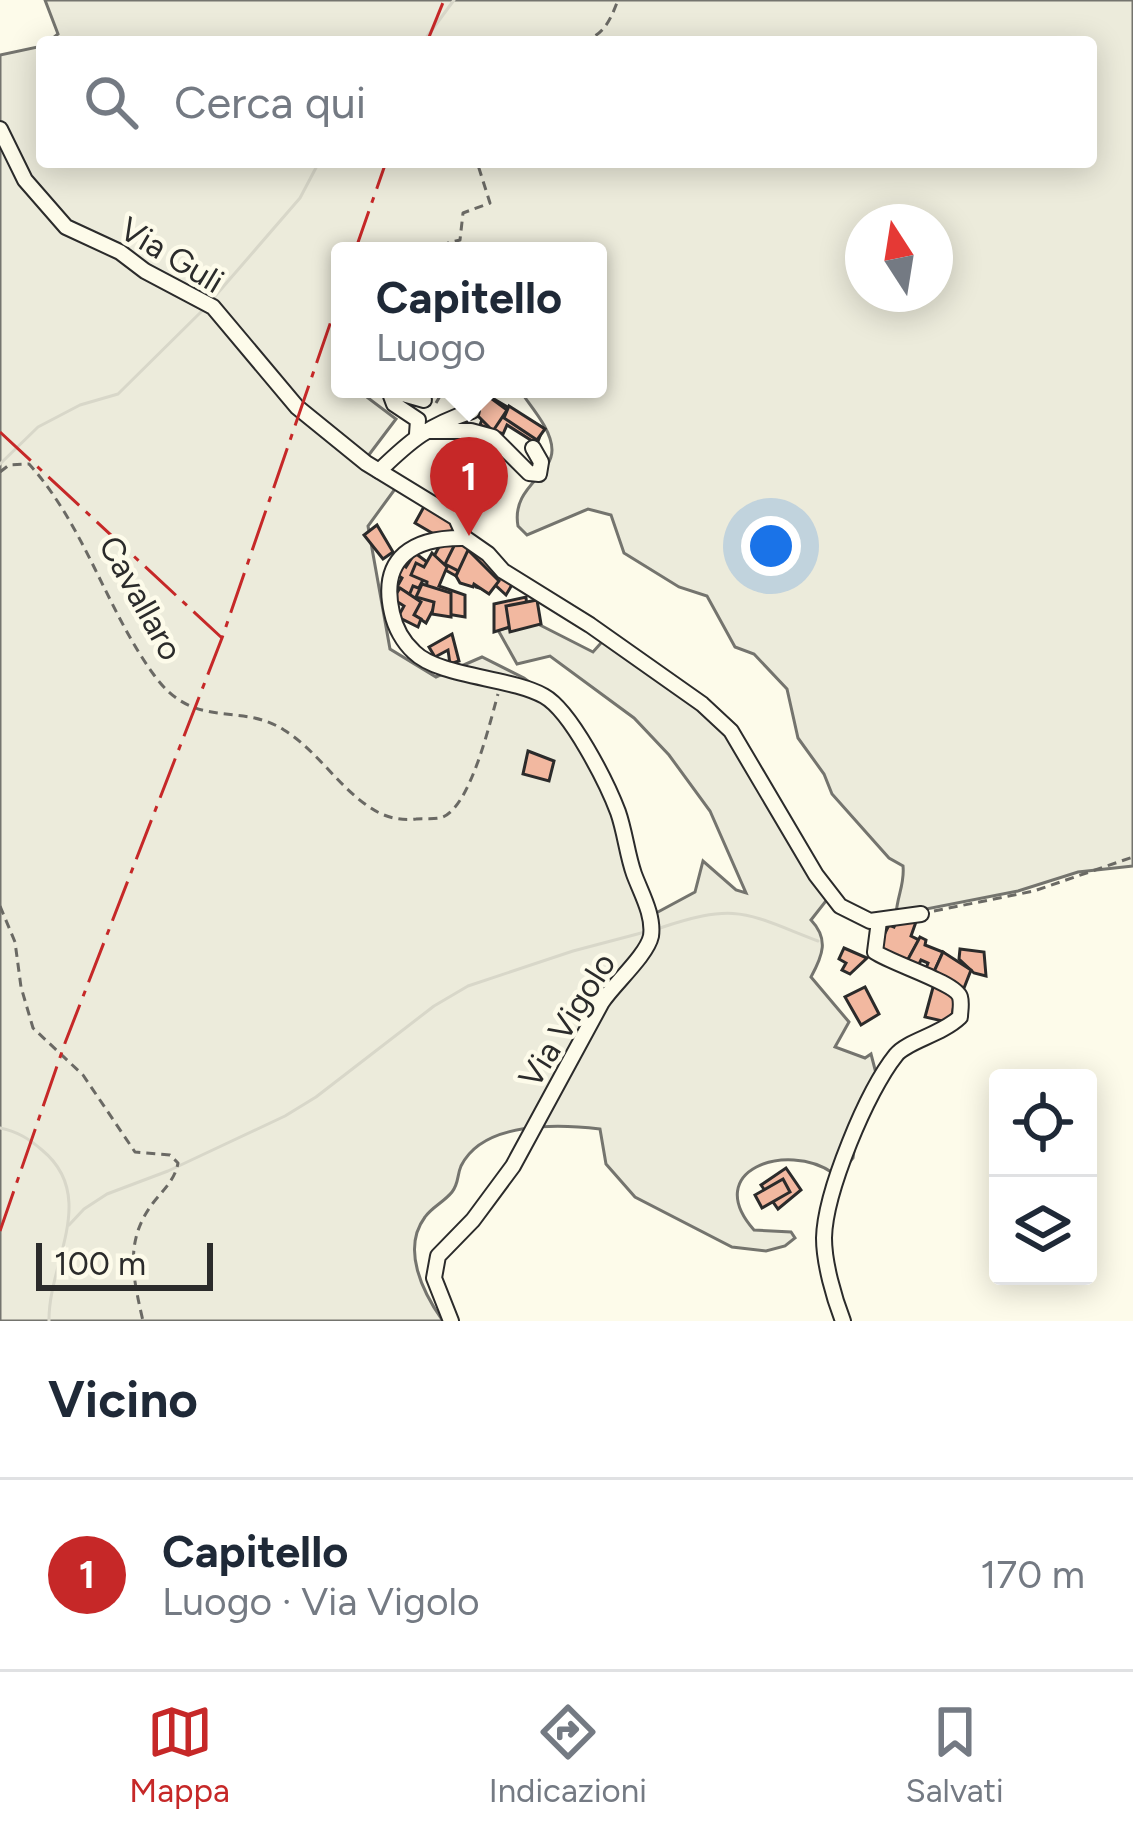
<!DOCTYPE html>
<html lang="it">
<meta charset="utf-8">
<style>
:root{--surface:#fff;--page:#f6f6f7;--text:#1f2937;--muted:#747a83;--line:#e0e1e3;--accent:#c62828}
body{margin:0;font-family:Figtree,sans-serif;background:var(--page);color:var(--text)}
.controls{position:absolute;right:36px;bottom:36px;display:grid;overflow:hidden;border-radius:12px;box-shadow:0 6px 30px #0003}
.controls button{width:108px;height:108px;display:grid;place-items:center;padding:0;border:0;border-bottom:3px solid var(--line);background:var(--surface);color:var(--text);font:60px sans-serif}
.compass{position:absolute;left:845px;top:204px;width:108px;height:108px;border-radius:50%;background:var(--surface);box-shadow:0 6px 30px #0003;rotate:348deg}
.scale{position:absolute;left:36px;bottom:30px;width:177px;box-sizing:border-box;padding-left:12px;border:6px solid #2b2b2b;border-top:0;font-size:33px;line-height:42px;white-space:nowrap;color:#2b2b2b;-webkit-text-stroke:9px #fdfbea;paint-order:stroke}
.you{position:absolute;left:771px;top:546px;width:42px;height:42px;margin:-30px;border:9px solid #fff;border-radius:50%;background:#1a73e8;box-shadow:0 0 0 18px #1a73e833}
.badge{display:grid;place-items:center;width:78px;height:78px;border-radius:50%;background:var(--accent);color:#fff;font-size:39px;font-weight:700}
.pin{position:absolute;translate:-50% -99px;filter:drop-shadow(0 3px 6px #0008)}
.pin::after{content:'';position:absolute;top:63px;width:42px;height:36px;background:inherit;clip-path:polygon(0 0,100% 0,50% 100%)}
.popup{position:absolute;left:331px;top:242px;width:276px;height:156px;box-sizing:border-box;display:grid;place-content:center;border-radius:12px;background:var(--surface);filter:drop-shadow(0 3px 9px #0005);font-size:39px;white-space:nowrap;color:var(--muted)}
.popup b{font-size:45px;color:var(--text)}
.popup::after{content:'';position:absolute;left:50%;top:100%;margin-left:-24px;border:24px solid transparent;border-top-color:var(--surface)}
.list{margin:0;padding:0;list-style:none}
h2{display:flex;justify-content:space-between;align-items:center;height:156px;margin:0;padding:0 48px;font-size:51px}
h2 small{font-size:39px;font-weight:400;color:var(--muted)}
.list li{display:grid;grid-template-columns:78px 1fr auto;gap:36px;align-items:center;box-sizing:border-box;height:192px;padding:0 48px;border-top:3px solid var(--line)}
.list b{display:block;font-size:45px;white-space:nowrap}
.list p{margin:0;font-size:39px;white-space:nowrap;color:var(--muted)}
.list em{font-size:39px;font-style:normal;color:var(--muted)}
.icon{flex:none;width:66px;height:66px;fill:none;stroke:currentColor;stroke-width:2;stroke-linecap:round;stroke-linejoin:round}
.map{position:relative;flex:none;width:1133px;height:1321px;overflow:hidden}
.search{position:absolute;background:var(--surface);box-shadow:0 6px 30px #0003;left:36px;right:36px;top:36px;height:132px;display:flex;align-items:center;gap:30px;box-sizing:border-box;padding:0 42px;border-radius:12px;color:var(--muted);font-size:45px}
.sheet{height:348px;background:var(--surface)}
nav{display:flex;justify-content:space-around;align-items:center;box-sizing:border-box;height:168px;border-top:3px solid var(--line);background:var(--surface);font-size:33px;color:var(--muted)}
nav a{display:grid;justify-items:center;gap:6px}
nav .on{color:var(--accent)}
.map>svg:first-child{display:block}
.green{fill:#ecebdb;stroke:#74746e;stroke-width:3;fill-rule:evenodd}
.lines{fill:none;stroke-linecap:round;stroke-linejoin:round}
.stream{stroke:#d8d7c9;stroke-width:3}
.building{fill:#f2b8a0;stroke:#2b2b2b;stroke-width:3}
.minor-casing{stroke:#2b2b2b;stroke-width:18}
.path{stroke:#6a6964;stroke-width:3;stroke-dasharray:9 6;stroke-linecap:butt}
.minor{stroke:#fdfbea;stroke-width:14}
.power{stroke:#c62828;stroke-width:3;stroke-dasharray:42 9 6 9;stroke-linecap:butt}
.labels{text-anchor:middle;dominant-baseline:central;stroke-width:9;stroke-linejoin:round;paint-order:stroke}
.street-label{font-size:33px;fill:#2b2b2b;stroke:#fdfbea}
</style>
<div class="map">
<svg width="1133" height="1321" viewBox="0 0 1133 1321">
<rect width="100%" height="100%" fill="#fdfbea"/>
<!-- green -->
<path class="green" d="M45,0H1133V866L1078,872L1018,891L896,915C897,896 905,884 903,866L889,858L832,794L824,774L798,738L787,689L754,654L735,647L707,596L679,587L624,553L611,515L588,509L527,535L518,526C511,487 552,476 552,450C552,429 530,406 519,389H598V251H340V389H374L368,398L396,419L365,460L398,485L368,526L390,649L436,677L482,657L524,678L567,710L621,805L630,864L656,913L695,892L703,861L736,890L746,893L710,811L669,755L634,718L550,656L517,664L498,630L534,622L593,652L609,634L738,738L833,892L811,920C829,939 823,955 811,977L849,1022L835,1047L865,1058L871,1054L877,1077L856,1136L853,1158L844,1169L833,1173C787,1141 701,1170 754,1230L791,1232L795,1238L785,1246L766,1251L732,1247L635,1197L606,1164L600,1129C559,1124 483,1121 461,1166C457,1175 459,1183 452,1192C444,1202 432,1207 425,1217C401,1249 423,1293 443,1321H0V55L42,46V162H1091V42H48L58,34ZM863,222H935V294H863Z"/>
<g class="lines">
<!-- stream -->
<g class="stream">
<polyline points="423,42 454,0"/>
<polyline points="210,302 300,198 319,162"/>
<polyline points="0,464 38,427 80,405 118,394 204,309"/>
<path d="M660,928C738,902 745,913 818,941"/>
<path d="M0,1128C18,1132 28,1138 42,1150C99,1197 48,1263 49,1321"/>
<polyline points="69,1225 84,1209 107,1194 168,1171 285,1116 316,1097 434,1006 468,986 573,951 645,932"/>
</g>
</g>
<!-- building -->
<g class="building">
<polygon points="459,389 492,398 543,428 537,444 507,425 503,434 480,425 486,409 458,398"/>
<polygon points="488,396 507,410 493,431 476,414"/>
<polygon points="509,406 545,429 537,440 504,418"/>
<polygon points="426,503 456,521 451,535 444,540 415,523"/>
<polygon points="377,525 393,552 383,559 364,535"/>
<polygon points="448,539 468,550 456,576 431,562 441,543"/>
<polygon points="456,542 483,555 513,583 506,595 494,584 489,591 476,587 470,577 445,564"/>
<polygon points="468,550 499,581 489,594 474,584 473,587 460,583 456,576"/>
<polygon points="415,553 431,565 414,597 397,587 402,578 393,572 400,562 406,567"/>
<polygon points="432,553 447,567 439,586 465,595 465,617 447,614 448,604 437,602 426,623 413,614 417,602 408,598 413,586 426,591 427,582 411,575 416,563 424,567"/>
<polygon points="422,584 451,593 451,617 432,614 434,602 416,597"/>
<polygon points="400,588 421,602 414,615 421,619 418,627 398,617 404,606 393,599"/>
<polygon points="526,597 528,621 494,632 494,604"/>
<polygon points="537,600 541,624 510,632 506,606"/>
<polygon points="452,634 459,661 450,664 448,650 435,657 429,647"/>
<polygon points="528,751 554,761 549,781 523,774"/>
<polygon points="917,919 911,936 919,940 906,963 880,950 879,945 889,925 894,927 897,920"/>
<polygon points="920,937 926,940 925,945 943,952 933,974 925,971 928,963 921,960 917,968 906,963"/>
<polygon points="844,948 867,958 850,974 842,970 846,963 839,959"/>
<polygon points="960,949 984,952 986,976 974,973 959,959"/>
<polygon points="943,952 971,970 964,988 933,974"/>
<polygon points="935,980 955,998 951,1023 925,1017"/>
<polygon points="865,987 879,1014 861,1025 845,997"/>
<polygon points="786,1168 801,1190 778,1209 761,1185"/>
<polygon points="783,1179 790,1192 762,1208 755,1195"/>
</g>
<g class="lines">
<!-- minor casing -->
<g class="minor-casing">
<g id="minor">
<polyline points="0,129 25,180 66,227 120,252 145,271 213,307 297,407 366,463 456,518 465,538 488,554 503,571 590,625 702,704 731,731 816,875 840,906 870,921 921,914"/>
<polyline points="422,431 471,431 493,437 529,473 539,474 541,462 533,448"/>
<polyline points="417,434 418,420 394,404 391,396 396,392 424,400"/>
<path d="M379,471C412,439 428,426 472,411"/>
<path d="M451,1321L434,1278L438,1256L473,1220L513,1166L602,1002C614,984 647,955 651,936C654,915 641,893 634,874C627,854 625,832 618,812C607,783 571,711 544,696C510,677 439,677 414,652C403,642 395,627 392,613C379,557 414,537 465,538"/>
<path d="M843,1321C834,1298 824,1263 824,1238C825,1192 867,1091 896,1055C907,1041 941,1035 960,1017C960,1011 962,1004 960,997C956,983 893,964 875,952L879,921"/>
</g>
</g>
<!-- path -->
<g class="path">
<path d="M582,42C604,35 610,21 618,0"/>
<polyline points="449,251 448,243 460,240 463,213 490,203 477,162"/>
<polyline points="436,403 444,389"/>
<path d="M0,472L9,465L29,464C85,526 106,609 154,675C195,732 239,701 284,730C315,749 336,783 365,804C381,816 396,821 416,819C423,818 436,820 443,817C471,805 490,722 498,694"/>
<path d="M0,906L15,942L21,987L33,1028L83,1075L135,1152L170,1155L178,1163C175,1180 163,1190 153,1203C124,1241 133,1277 143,1321"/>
<polyline points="934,911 1034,891 1133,857"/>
</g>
<!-- minor -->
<use href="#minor" class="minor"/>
<!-- power -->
<g class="power">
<polyline points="427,42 444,0"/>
<polyline points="355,251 386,162"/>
<polyline points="0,432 222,638"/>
<polyline points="0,1231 65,1043 222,638 340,295"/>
</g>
</g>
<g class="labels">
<!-- street labels -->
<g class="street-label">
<text transform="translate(172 255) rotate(31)">Via Guli</text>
<text transform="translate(141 598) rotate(61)">Cavallaro</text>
<text transform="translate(567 1020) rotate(-58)">Via Vigolo</text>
</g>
</g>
</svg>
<div class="controls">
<button><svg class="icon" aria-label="locate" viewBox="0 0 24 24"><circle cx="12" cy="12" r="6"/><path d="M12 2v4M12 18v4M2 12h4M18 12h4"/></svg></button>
<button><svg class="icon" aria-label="layers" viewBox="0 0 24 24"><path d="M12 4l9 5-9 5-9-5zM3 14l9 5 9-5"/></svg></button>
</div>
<svg class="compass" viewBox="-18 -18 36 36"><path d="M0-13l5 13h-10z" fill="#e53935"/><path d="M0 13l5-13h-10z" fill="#747a83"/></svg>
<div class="scale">100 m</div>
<div class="you"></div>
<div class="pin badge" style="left:469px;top:536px">1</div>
<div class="popup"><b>Capitello</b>Luogo</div>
<div class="search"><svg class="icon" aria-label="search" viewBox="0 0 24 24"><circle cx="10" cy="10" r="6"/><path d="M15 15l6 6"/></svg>Cerca qui</div>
</div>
<section class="sheet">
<h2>Vicino<small></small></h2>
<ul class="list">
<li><span class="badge">1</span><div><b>Capitello</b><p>Luogo · Via Vigolo</p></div><em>170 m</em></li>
</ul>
</section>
<nav>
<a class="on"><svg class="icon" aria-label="map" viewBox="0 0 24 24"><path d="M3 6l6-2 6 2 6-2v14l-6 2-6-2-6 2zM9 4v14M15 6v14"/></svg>Mappa</a>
<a><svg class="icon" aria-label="directions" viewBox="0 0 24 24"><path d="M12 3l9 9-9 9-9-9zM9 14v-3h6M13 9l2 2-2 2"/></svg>Indicazioni</a>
<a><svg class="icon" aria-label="saved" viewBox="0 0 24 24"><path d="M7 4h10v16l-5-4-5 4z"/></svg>Salvati</a>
</nav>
